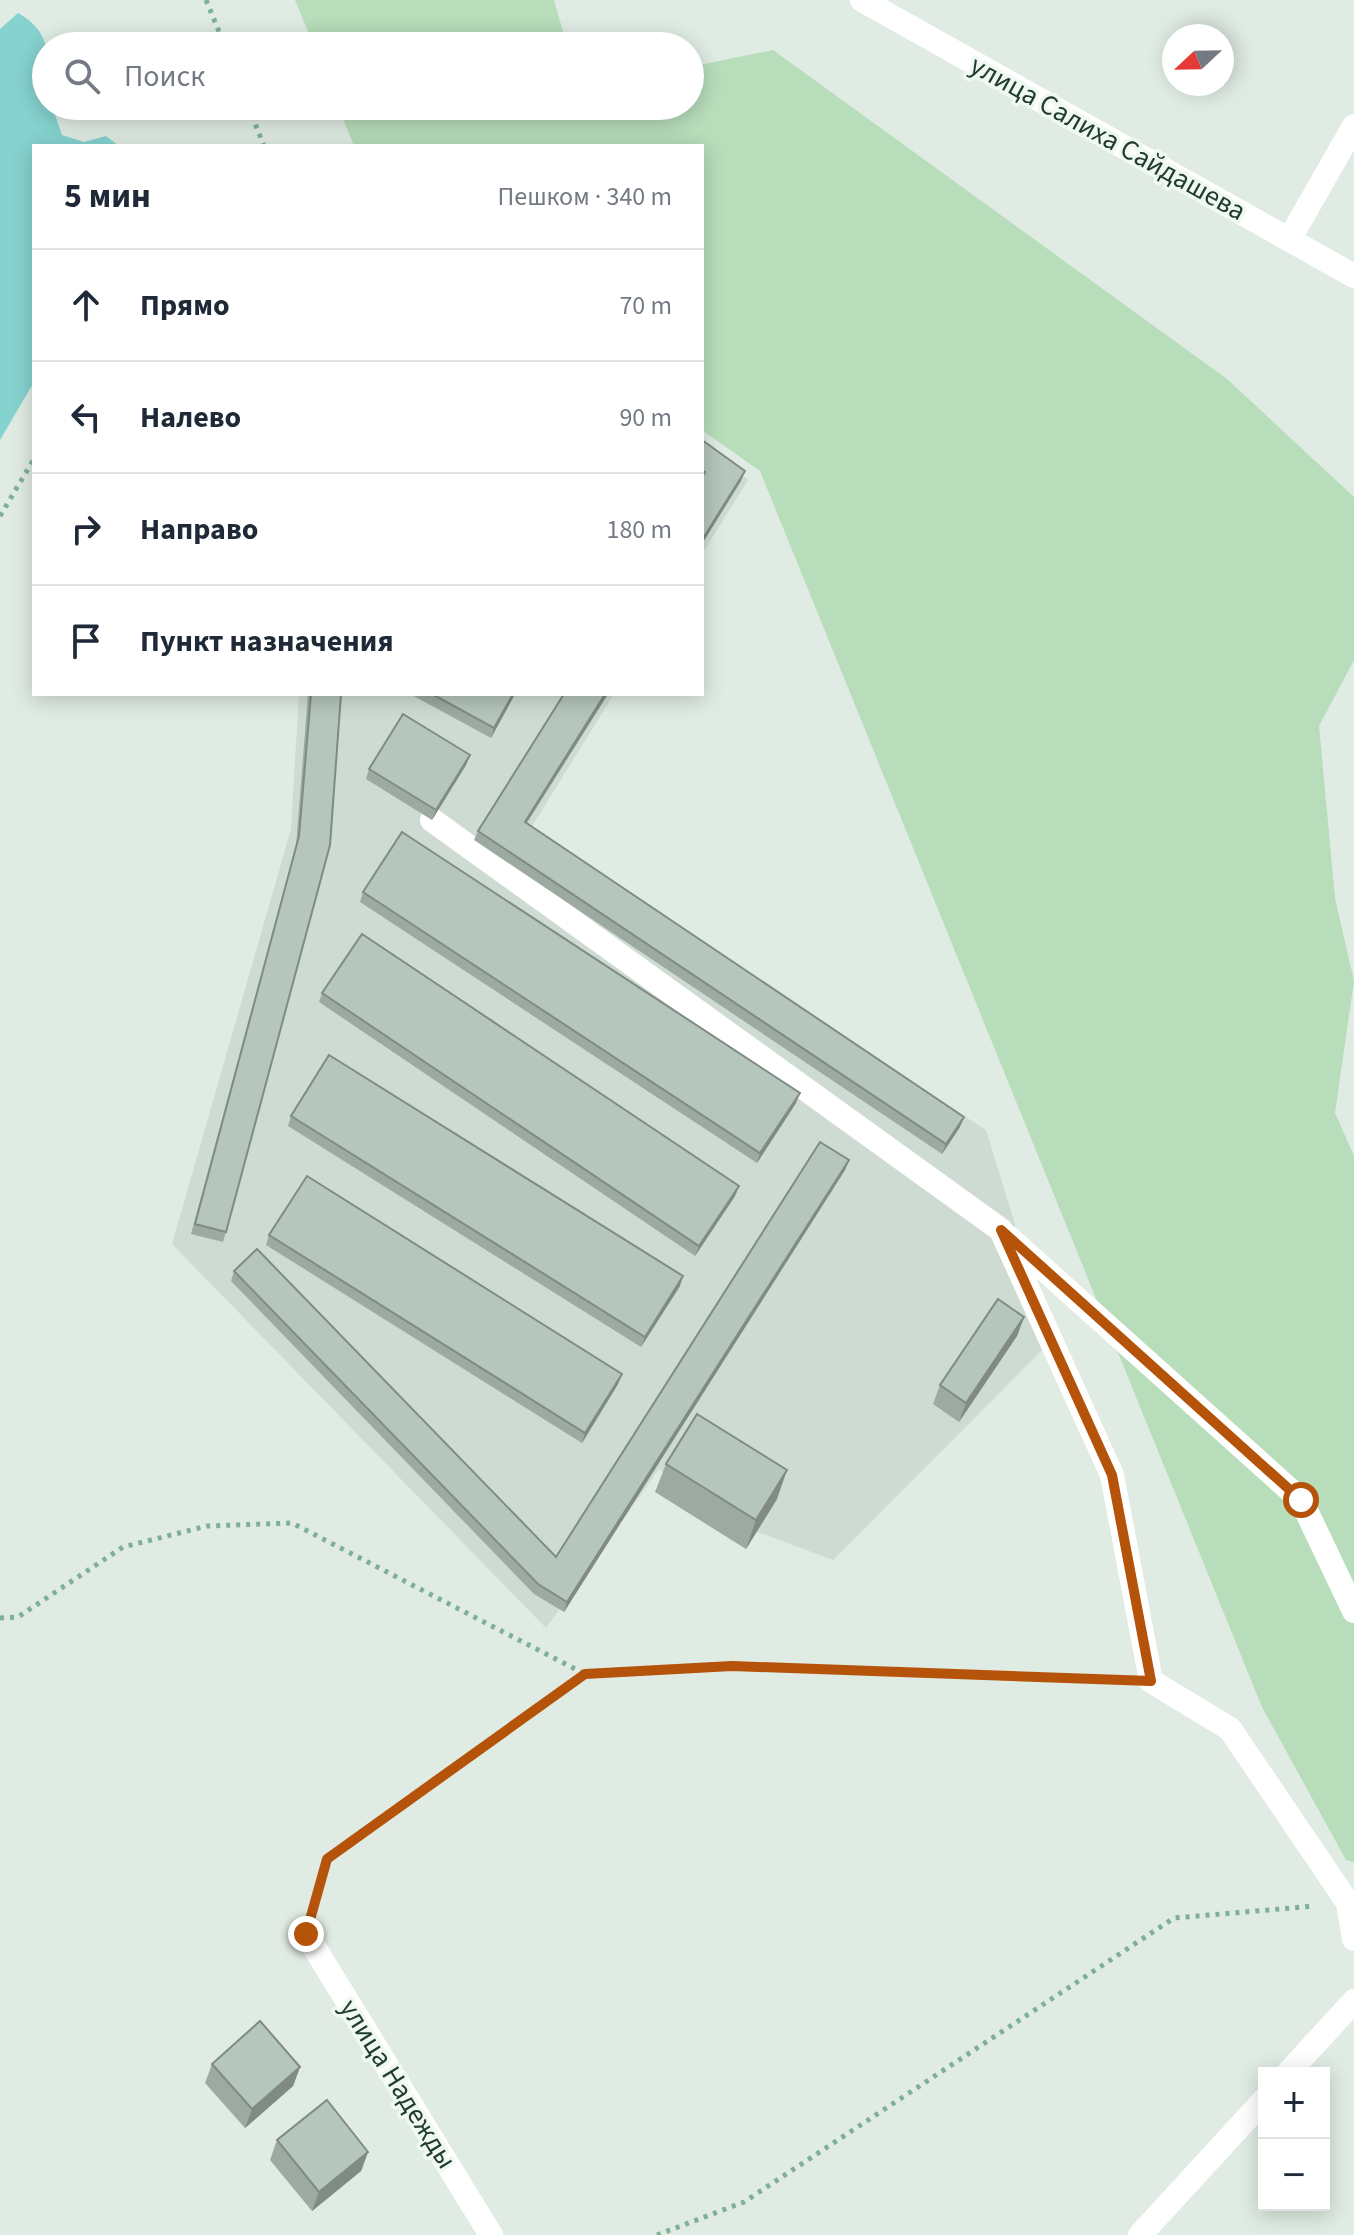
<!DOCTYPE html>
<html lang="ru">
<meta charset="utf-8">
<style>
:root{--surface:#fff;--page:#f2f2f3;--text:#1f2937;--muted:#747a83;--line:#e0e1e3}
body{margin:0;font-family:"Source Sans 3",sans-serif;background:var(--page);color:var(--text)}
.controls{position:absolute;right:24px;bottom:24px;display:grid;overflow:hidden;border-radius:0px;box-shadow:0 4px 20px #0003}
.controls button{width:72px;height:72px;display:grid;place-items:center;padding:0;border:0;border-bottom:2px solid var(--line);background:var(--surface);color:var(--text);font:40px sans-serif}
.compass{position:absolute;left:1162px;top:24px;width:72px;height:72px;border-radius:50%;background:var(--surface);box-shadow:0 4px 20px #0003;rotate:248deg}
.stop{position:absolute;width:24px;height:24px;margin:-18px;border:6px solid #b45309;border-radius:50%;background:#fff}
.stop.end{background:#b45309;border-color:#fff;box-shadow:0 2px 8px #0008}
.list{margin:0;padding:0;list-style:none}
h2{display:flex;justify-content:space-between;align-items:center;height:104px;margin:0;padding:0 32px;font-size:34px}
h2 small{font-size:26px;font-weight:400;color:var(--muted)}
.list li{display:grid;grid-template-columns:52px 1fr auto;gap:24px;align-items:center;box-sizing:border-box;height:112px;padding:0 32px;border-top:2px solid var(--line)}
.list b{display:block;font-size:30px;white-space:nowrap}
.list em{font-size:26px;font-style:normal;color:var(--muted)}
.icon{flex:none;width:44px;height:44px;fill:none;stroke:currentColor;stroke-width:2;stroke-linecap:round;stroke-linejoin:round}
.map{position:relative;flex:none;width:1354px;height:2235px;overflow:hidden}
.search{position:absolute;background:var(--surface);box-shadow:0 4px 20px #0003;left:32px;top:32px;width:672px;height:88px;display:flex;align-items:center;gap:20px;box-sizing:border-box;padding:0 28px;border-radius:44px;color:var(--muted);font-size:30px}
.panel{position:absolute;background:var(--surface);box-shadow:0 4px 20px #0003;left:32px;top:144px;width:672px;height:552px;border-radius:0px}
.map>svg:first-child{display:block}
.built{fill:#cedbd2}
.green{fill:#b7ddba}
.water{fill:#85d2cf}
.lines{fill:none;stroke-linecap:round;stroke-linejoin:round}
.path{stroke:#7fb096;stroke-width:5;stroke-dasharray:4 6;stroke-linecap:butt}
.minor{stroke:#fff;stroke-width:24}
.wall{fill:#9caaa2}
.shaded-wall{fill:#7f8b84}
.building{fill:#b5c6bc;stroke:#7f8b84;stroke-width:2}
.route{stroke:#b45309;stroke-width:10}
.labels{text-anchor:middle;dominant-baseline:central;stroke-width:7;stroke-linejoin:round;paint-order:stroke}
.street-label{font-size:28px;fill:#203c2f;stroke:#f0f8f2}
</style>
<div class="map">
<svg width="1354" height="2235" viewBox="0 0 1354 2235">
<rect width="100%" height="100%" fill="#dfebe3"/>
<!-- built -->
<g class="built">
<polygon points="702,446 748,480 702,554"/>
<polygon points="299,694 614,694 526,836 986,1130 1051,1341 833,1560 739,1525 659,1469 546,1628 172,1244 291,829"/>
</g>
<!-- green -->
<g class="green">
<polygon points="295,0 554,0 567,46 314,46"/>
<polygon points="773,50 1227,379 1354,497 1354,660 1319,726 1335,898 1354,981 1335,1113 1354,1156 1354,1862 1346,1860 1262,1707 760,471 702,430 702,146 354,146 338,106 690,106 690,67"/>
</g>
<!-- water -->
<path class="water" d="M18,13C58,36 46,64 46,106H52L62,135L84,142L106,136L119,146H34V382L0,440V29Z"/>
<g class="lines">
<!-- path -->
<g class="path">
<polyline points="206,0 225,46"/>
<polyline points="248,106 264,146"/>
<polyline points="0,516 34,459"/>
<polyline points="0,1618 18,1617 123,1547 207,1526 292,1523 585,1674"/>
<polyline points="313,1907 327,1859 585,1674 732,1666 1122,1680"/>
<polyline points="657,2235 744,2202 1174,1918 1315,1906"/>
</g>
<!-- minor -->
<g class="minor">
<polyline points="862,0 1354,276"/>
<polyline points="1289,240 1354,126"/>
<polyline points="432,820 1001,1230 1112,1475 1151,1681 1230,1729 1348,1903 1354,1939"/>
<polyline points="1007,1236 1301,1500 1354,1611"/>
<polyline points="306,1934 491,2235"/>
<polyline points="1288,2073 1354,2001"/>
<polyline points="1140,2235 1264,2100"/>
</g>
</g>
<!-- wall -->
<g class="wall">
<polygon points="308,694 341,694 226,1232 223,1242 191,1234 296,846"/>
<polygon points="410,694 515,694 491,738"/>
<polygon points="564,694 608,694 527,823 960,1127 942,1154 474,840 478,831"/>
<polygon points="466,765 432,820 366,779 369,769"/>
<polygon points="363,892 796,1103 757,1163 360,902"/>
<polygon points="322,993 739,1186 735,1196 695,1256 319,1002"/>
<polygon points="291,1116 680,1286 641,1347 288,1126"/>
<polygon points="849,1160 845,1170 564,1612 534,1594 231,1281 234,1271 556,1557"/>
<polygon points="269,1235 622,1374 618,1384 582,1443 266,1245"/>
<polygon points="1024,1317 1017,1336 959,1422 933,1404 940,1385"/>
<polygon points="666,1464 777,1499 746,1549 655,1492"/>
<polygon points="212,2064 300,2067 293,2086 245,2128 205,2083"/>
<polygon points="277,2140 368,2152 361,2171 312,2211 270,2160"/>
</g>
<!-- shaded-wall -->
<g class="shaded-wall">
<polygon points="745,471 741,481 702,544 702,540"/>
<polygon points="513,694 515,694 491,738 494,728"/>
<polygon points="605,694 608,694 521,831 525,822"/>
<polygon points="470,755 466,765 432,820 436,810"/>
<polygon points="800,1093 796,1103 757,1163 760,1153"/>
<polygon points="964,1117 960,1127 942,1154 946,1144"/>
<polygon points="849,1160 845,1170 564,1612 567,1602"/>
<polygon points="739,1186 735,1196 695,1256 699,1246"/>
<polygon points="683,1276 680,1286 641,1347 645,1337"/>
<polygon points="1024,1317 1017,1336 959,1422 966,1403"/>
<polygon points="622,1374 618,1384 582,1443 585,1433"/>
<polygon points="787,1470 777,1499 746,1549 756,1520"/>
<polygon points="300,2067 293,2086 245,2128 252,2109"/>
<polygon points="368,2152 361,2171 312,2211 319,2192"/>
</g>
<!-- building -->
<g class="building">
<polygon points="702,440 745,471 702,540 702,477 705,472 702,470"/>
<polygon points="311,694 341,694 330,845 226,1232 195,1224 299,836"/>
<polygon points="432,694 513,694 494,728"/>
<polygon points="564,694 605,694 525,822 964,1117 946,1144 478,831"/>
<polygon points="403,714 470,755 436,810 369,769"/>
<polygon points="402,832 800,1093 760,1153 363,892"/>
<polygon points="362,934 739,1186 699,1246 322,993"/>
<polygon points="329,1055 683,1276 645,1337 291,1116"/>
<polygon points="820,1142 849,1160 567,1602 538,1584 234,1271 257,1249 556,1557"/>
<polygon points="307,1176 622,1374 585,1433 269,1235"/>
<polygon points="998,1299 1024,1317 966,1403 940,1385"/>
<polygon points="697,1414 787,1470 756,1520 666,1464"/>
<polygon points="260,2021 300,2067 252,2109 212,2064"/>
<polygon points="327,2100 368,2152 319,2192 277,2140"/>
</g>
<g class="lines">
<!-- route -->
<polyline class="route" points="306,1934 327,1859 585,1674 732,1666 1151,1681 1112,1475 1001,1230 1301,1500"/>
</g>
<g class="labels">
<!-- street labels -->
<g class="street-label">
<text transform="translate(1108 138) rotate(29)">улица Салиха Сайдашева</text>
<text transform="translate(398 2084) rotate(58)">улица Надежды</text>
</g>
</g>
</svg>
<div class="controls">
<button>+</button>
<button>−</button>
</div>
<svg class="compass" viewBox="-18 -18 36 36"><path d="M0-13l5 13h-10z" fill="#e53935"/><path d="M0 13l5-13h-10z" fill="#747a83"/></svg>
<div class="stop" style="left:1301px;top:1500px"></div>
<div class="stop end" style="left:306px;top:1934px"></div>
<div class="search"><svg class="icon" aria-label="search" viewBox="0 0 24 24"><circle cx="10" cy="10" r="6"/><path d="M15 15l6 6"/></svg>Поиск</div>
<section class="panel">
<h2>5 мин<small>Пешком · 340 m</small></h2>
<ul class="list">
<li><svg class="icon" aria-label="ahead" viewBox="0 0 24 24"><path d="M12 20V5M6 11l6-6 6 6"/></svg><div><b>Прямо</b></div><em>70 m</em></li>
<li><svg class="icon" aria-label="left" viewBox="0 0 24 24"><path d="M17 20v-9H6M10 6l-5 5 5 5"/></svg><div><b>Налево</b></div><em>90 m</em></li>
<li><svg class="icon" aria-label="right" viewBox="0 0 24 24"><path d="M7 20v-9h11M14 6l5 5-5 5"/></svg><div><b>Направо</b></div><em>180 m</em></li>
<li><svg class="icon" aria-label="arrive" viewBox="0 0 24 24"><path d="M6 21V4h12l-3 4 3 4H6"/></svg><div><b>Пункт назначения</b></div></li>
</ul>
</section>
</div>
